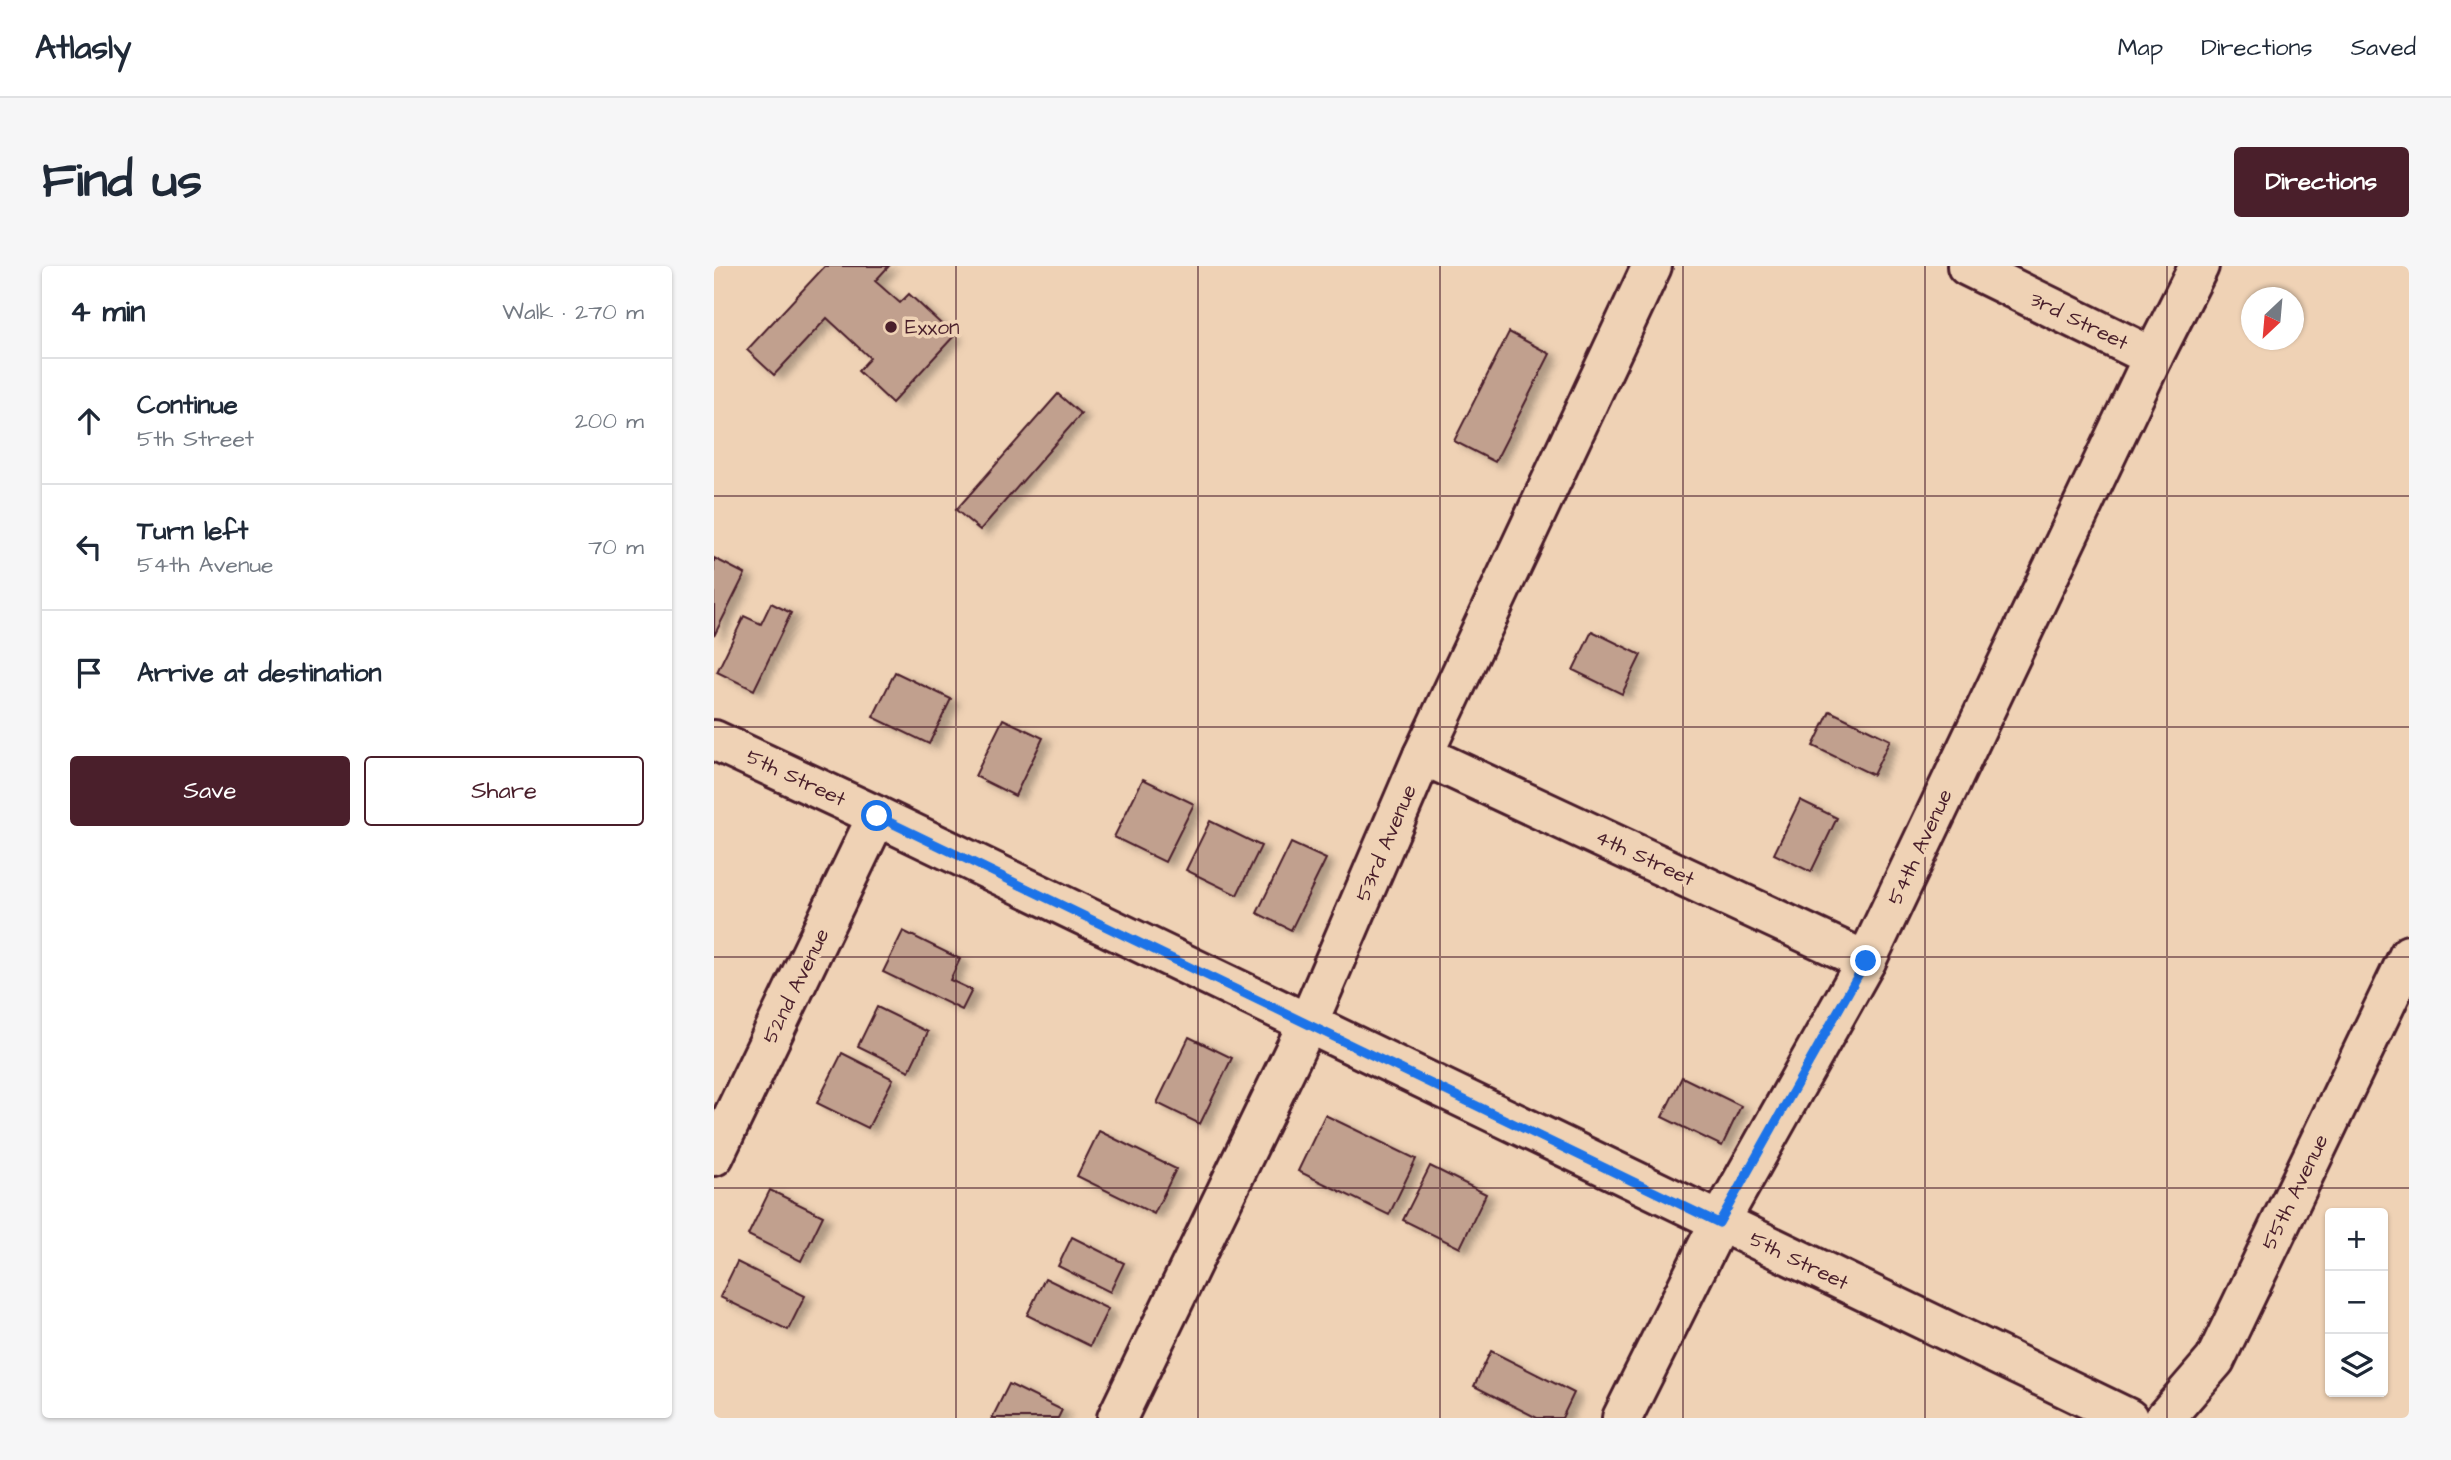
<!DOCTYPE html>
<meta charset="utf-8">
<style>
:root{--surface:#fff;--page:#f6f6f7;--text:#1f2937;--muted:#747a83;--line:#e0e1e3;--accent:#4a1f2b}
body{margin:0;font-family:"Architects Daughter",sans-serif;background:var(--page);color:var(--text)}
.controls{position:absolute;right:21px;bottom:21px;display:grid;overflow:hidden;border-radius:7px;box-shadow:0 2px 5px #0004}
.controls button{width:63px;height:63px;display:grid;place-items:center;padding:0;border:0;border-bottom:2px solid var(--line);background:var(--surface);color:var(--text);font:35px sans-serif}
.compass{position:absolute;left:1527px;top:21px;width:63px;height:63px;border-radius:50%;background:var(--surface);box-shadow:0 2px 5px #0004;rotate:206deg}
.stop{position:absolute;width:21px;height:21px;margin:-16px;border:5px solid #1a73e8;border-radius:50%;background:#fff}
.stop.end{background:#1a73e8;border-color:#fff;box-shadow:0 2px 7px #0008}
.list{margin:0;padding:0;list-style:none}
h2{display:flex;justify-content:space-between;align-items:center;height:91px;margin:0;padding:0 28px;font-size:30px}
h2 small{font-size:23px;font-weight:400;color:var(--muted)}
.list li{display:grid;grid-template-columns:46px 1fr auto;gap:21px;align-items:center;box-sizing:border-box;height:126px;padding:0 28px;border-top:2px solid var(--line)}
.list b{display:block;font-size:26px;white-space:nowrap}
.list p{margin:0;font-size:23px;white-space:nowrap;color:var(--muted)}
.list em{font-size:23px;font-style:normal;color:var(--muted)}
.actions{display:flex;gap:14px;padding:21px 28px}
.actions a{flex:1;padding:16px 0;border:2px solid var(--accent);border-radius:7px;text-align:center;font-size:24px;color:var(--accent)}
.actions .main{background:var(--accent);color:#fff}
.icon{flex:none;width:38px;height:38px;fill:none;stroke:currentColor;stroke-width:2;stroke-linecap:round;stroke-linejoin:round}
.map{position:relative;flex:none;width:1695px;height:1152px;overflow:hidden;border-radius:7px}
header{display:flex;align-items:center;gap:42px;box-sizing:border-box;height:98px;padding:0 35px;background:var(--surface);border-bottom:2px solid var(--line)}
header strong{font-size:33px}
nav{display:flex;gap:38px;margin-inline-start:auto;font-size:24px}
.intro{display:flex;align-items:center;justify-content:space-between;box-sizing:border-box;height:168px;padding:0 42px}
h1{margin:0;font-size:49px}
.button{padding:18px 32px;border-radius:7px;background:var(--accent);color:#fff;font-size:24px;font-weight:700}
main{display:flex;gap:42px;padding:0 42px}
aside{flex:1;background:var(--surface);border-radius:7px;box-shadow:0 2px 5px #0004}
.map>svg:first-child{display:block}
.building{fill:#c1a08e;stroke:#4a1f2b;stroke-width:2;filter:url(#shadow)}
.lines{fill:none;stroke-linecap:round;stroke-linejoin:round}
.minor-casing{stroke:#4a1f2b;stroke-width:44}
.minor{stroke:#efd2b5;stroke-width:38}
.route{stroke:#1a73e8;stroke-width:9}
.grid{fill:none;stroke:#4a1f2b;stroke-width:2;stroke-opacity:0.55}
.poi-dot{fill:#4a1f2b;stroke:#efd2b5;stroke-width:2.5}
.labels{text-anchor:middle;dominant-baseline:central;stroke-width:7;stroke-linejoin:round;paint-order:stroke}
.street-label{font-size:21px;fill:#4a1f2b;stroke:#efd2b5}
.poi-label{font-size:21px;fill:#4a1f2b;stroke:#efd2b5;text-anchor:start}
</style>
<header>
<strong>Atlasly</strong>
<nav><a>Map</a><a>Directions</a><a>Saved</a></nav>
</header>
<div class="intro"><h1>Find us</h1><a class="button">Directions</a></div>
<main>
<aside>
<h2>4 min<small>Walk · 270 m</small></h2>
<ul class="list">
<li><svg class="icon" aria-label="ahead" viewBox="0 0 24 24"><path d="M12 20V5M6 11l6-6 6 6"/></svg><div><b>Continue</b><p>5th Street</p></div><em>200 m</em></li>
<li><svg class="icon" aria-label="left" viewBox="0 0 24 24"><path d="M17 20v-9H6M10 6l-5 5 5 5"/></svg><div><b>Turn left</b><p>54th Avenue</p></div><em>70 m</em></li>
<li><svg class="icon" aria-label="arrive" viewBox="0 0 24 24"><path d="M6 21V4h12l-3 4 3 4H6"/></svg><div><b>Arrive at destination</b></div></li>
</ul>
<div class="actions"><a class="main">Save</a><a>Share</a></div>
</aside>
<div class="map">
<svg width="1695" height="1152" viewBox="0 0 1695 1152">
<defs>
<filter id="shadow"><feDropShadow dx="8" dy="4.5" stdDeviation="3.5" flood-color="#0004"/></filter>
</defs>
<rect width="100%" height="100%" fill="#efd2b5"/>
<filter id="ink" filterUnits="userSpaceOnUse"><feTurbulence type="fractalNoise" baseFrequency=".0143" numOctaves="2"/><feDisplacementMap in="SourceGraphic" scale="14" xChannelSelector="R" yChannelSelector="G"/><feConvolveMatrix kernelMatrix="1 2 1 2 8 2 1 2 1" color-interpolation-filters="sRGB"/></filter>
<g filter="url(#ink)">
<!-- building -->
<g class="building">
<polygon points="111,0 175,0 161,15 186,37 195,28 240,70 178,137 144,105 156,92 113,52 60,109 33,84"/>
<polygon points="795,66 836,88 781,196 740,175"/>
<polygon points="344,128 367,148 266,264 242,244"/>
<polygon points="0,292 31,308 0,370"/>
<polygon points="57,337 77,347 40,424 3,406 30,350 47,358"/>
<polygon points="878,365 927,389 908,428 859,404"/>
<polygon points="181,406 237,433 215,478 159,451"/>
<polygon points="1116,445 1176,474 1159,509 1099,480"/>
<polygon points="289,453 329,472 301,530 261,510"/>
<polygon points="429,513 480,538 451,596 400,571"/>
<polygon points="1086,534 1123,552 1097,606 1060,588"/>
<polygon points="496,555 547,580 523,629 472,604"/>
<polygon points="577,577 612,593 577,664 543,647"/>
<polygon points="189,665 246,693 236,714 258,724 248,744 169,706"/>
<polygon points="163,741 214,766 195,805 144,780"/>
<polygon points="475,771 518,792 486,858 443,837"/>
<polygon points="128,787 179,813 154,862 103,837"/>
<polygon points="968,811 1027,840 1008,880 948,851"/>
<polygon points="611,849 702,893 675,949 584,905"/>
<polygon points="385,865 462,903 440,948 363,910"/>
<polygon points="716,900 772,928 746,982 689,954"/>
<polygon points="56,924 109,950 87,995 34,969"/>
<polygon points="358,971 410,997 396,1026 344,1000"/>
<polygon points="23,996 91,1030 74,1064 6,1031"/>
<polygon points="331,1012 394,1043 376,1080 313,1049"/>
<polygon points="777,1085 860,1127 848,1152 823,1152 760,1120"/>
<polygon points="295,1118 348,1144 344,1152 278,1152"/>
</g>
<g class="lines">
<!-- minor casing -->
<g class="minor-casing">
<g id="minor">
<polyline points="1253,0 1439,91"/>
<polyline points="0,474 163,550 1414,1152"/>
<polyline points="709,489 1152,695"/>
<polyline points="0,890 163,550"/>
<polyline points="403,1152 594,757 709,489 938,0"/>
<polyline points="908,1152 1005,957 1152,695 1439,91 1485,0"/>
<polyline points="1451,1152 1501,1094 1695,689"/>
</g>
</g>
<!-- minor -->
<use href="#minor" class="minor"/>
</g>
</g>
<g class="lines" filter="url(#ink)">
<!-- route -->
<polyline class="route" points="163,550 1005,957 1152,695"/>
</g>
<!-- grid -->
<path class="grid" d="M242,0V1152M484,0V1152M726,0V1152M969,0V1152M1211,0V1152M1453,0V1152M0,230H1695M0,461H1695M0,691H1695M0,922H1695"/>
<!-- markers -->
<circle class="poi-dot" cx="177" cy="61" r="7"/>
<g class="labels">
<!-- street labels -->
<g class="street-label">
<text transform="translate(1365 55) rotate(26)">3rd Street</text>
<text transform="translate(82 512) rotate(25)">5th Street</text>
<text transform="translate(672 577) rotate(-67)">53rd Avenue</text>
<text transform="translate(1206 581) rotate(-65)">54th Avenue</text>
<text transform="translate(931 592) rotate(25)">4th Street</text>
<text transform="translate(82 720) rotate(-64)">52nd Avenue</text>
<text transform="translate(1581 926) rotate(-64)">55th Avenue</text>
<text transform="translate(1085 995) rotate(26)">5th Street</text>
</g>
<!-- poi labels -->
<g class="poi-label">
<text x="191" y="61">Exxon</text>
</g>
</g>
</svg>
<div class="controls">
<button>+</button>
<button>−</button>
<button><svg class="icon" aria-label="layers" viewBox="0 0 24 24"><path d="M12 4l9 5-9 5-9-5zM3 14l9 5 9-5"/></svg></button>
</div>
<svg class="compass" viewBox="-18 -18 36 36"><path d="M0-13l5 13h-10z" fill="#e53935"/><path d="M0 13l5-13h-10z" fill="#747a83"/></svg>
<div class="stop" style="left:163px;top:550px"></div>
<div class="stop end" style="left:1152px;top:695px"></div>
</div>
</main>
